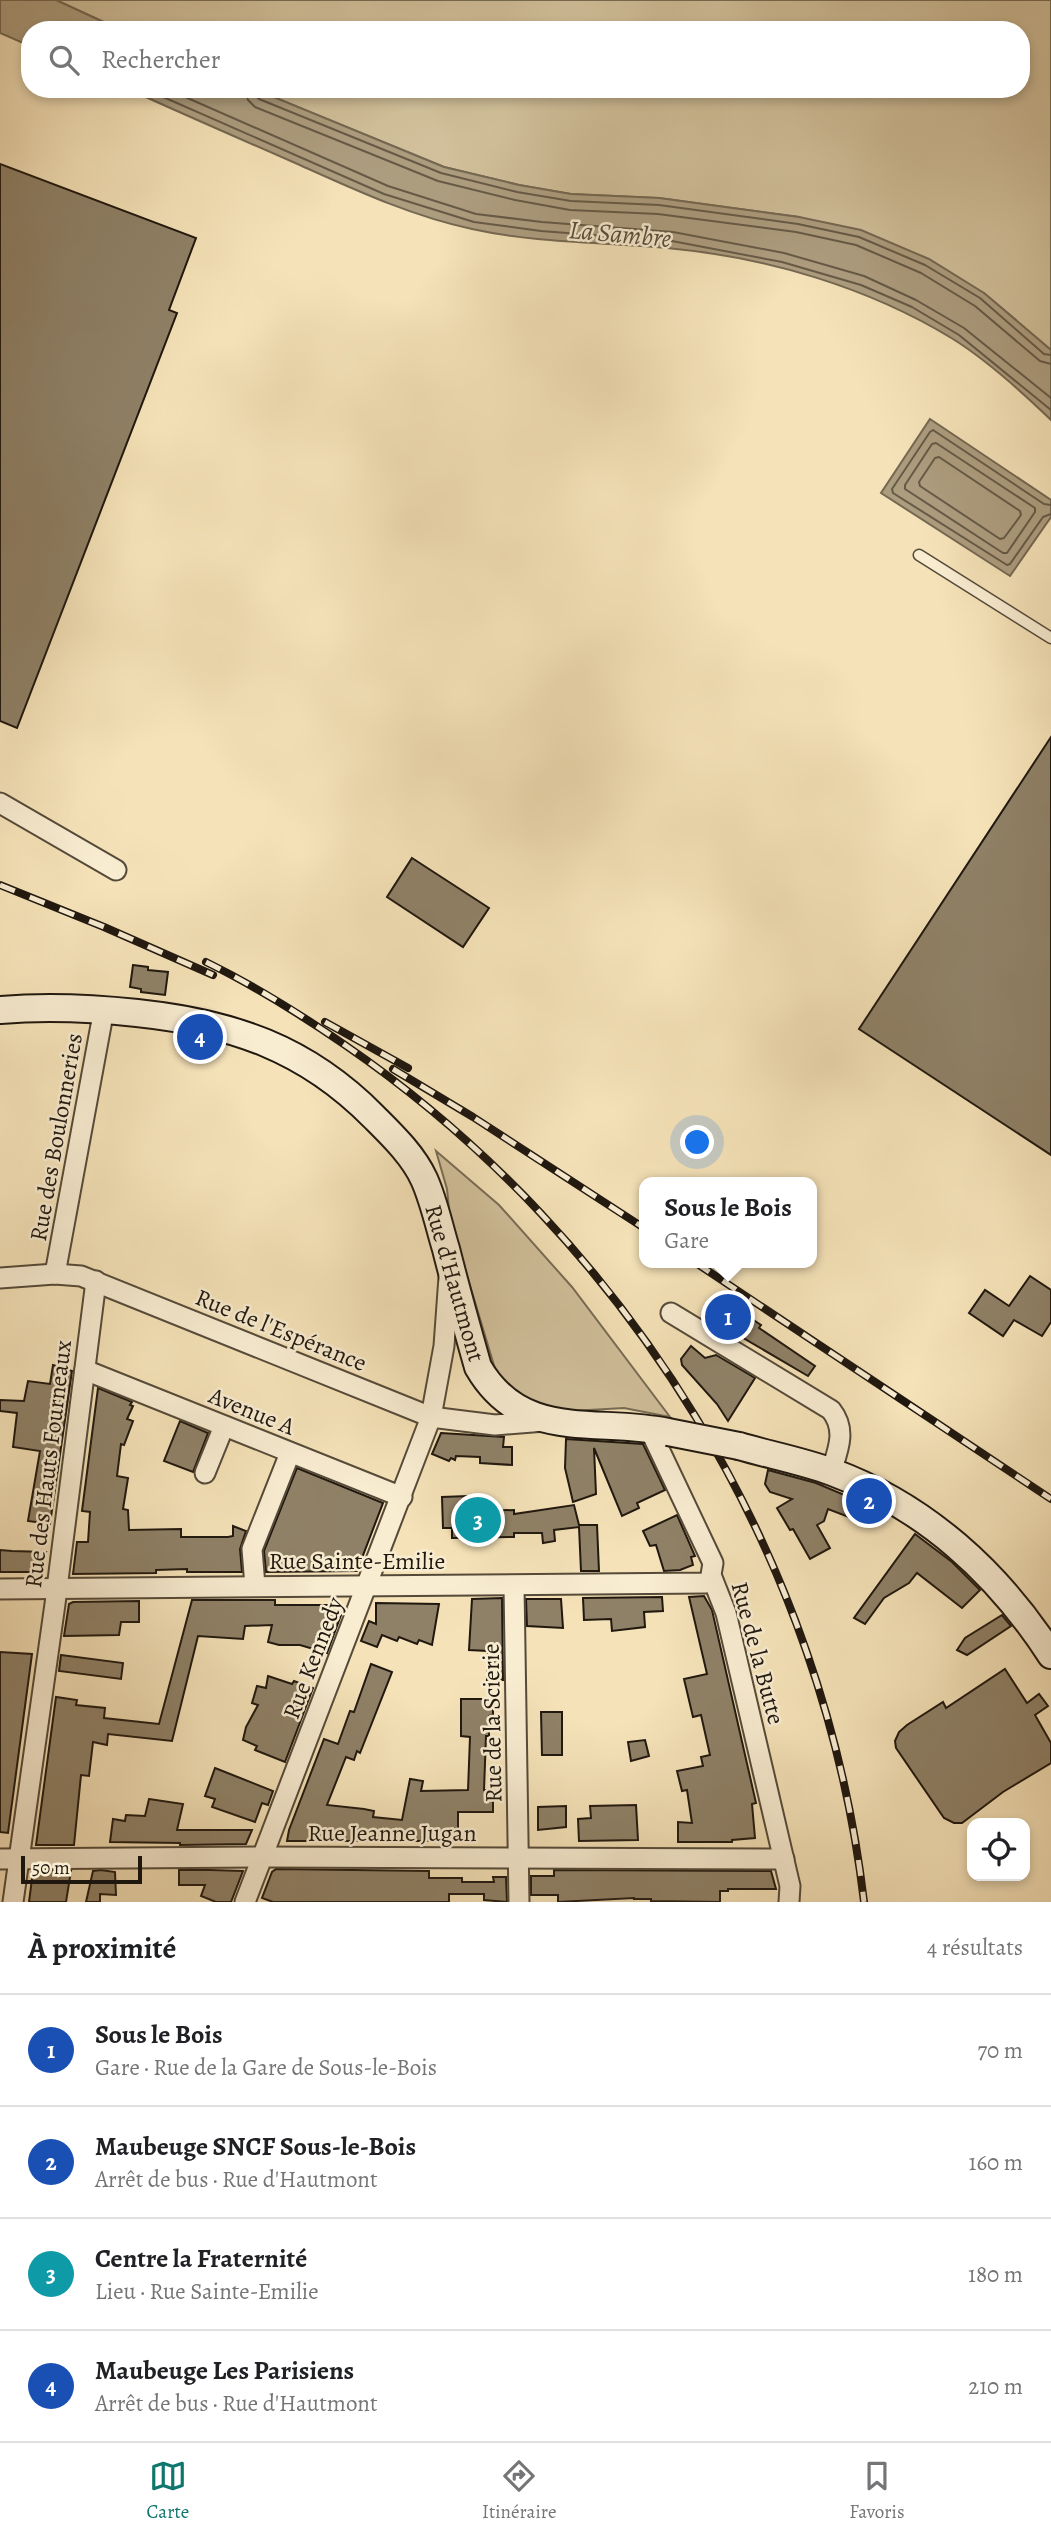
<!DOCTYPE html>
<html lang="fr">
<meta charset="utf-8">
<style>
:root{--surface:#fff;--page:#f2f2f2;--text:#202124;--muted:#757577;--line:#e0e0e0;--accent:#0f766e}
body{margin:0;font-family:Alegreya,serif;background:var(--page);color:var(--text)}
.controls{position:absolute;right:21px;bottom:21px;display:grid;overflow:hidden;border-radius:14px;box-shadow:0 4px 10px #0003}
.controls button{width:63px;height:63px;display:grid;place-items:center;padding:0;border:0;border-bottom:2px solid var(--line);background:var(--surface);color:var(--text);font:35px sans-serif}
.scale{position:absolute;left:21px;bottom:18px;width:121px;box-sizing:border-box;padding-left:7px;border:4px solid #20180f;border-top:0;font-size:19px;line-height:24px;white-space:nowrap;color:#20180f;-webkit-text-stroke:5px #f8ecd1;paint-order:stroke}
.you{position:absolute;left:698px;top:1143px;width:24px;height:24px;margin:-18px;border:5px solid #fff;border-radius:50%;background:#1a73e8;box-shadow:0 0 0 10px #1a73e833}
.badge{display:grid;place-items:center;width:46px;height:46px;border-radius:50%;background:var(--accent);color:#fff;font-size:23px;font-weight:700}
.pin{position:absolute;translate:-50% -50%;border:4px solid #fff;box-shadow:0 2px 7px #0006}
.popup{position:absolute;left:639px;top:1177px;width:178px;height:91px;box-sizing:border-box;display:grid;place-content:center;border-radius:14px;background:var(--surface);filter:drop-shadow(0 2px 5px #0005);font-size:23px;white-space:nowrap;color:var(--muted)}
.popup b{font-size:26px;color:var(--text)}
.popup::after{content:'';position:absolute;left:50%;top:100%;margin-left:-14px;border:14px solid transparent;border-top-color:var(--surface)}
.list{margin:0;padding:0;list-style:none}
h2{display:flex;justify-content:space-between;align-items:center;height:91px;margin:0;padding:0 28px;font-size:30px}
h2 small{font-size:23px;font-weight:400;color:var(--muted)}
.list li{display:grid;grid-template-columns:46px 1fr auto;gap:21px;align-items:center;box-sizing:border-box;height:112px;padding:0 28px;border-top:2px solid var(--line)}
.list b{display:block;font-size:26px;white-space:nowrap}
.list p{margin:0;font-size:23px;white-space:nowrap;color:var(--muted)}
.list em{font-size:23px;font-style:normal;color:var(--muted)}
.icon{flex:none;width:38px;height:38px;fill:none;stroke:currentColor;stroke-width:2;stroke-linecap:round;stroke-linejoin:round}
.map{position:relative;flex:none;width:1051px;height:1902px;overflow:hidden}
.search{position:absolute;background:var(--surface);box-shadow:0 4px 10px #0003;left:21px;right:21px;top:21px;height:77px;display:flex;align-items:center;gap:18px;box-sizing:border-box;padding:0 24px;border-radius:28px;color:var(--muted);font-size:26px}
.sheet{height:539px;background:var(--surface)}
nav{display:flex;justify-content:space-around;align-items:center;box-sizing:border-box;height:98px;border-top:2px solid var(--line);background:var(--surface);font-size:19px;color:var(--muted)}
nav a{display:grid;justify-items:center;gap:4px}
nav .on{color:var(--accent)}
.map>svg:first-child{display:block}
.green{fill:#d1c09b;stroke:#786c55;stroke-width:2}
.water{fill:#ad9d7f;stroke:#756852;stroke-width:2}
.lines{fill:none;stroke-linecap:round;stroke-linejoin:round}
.shore{stroke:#665a47;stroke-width:2}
.building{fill:#8f8167;stroke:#20180f;stroke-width:2}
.lane-casing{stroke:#554a39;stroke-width:13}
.street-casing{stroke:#554a39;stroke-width:23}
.secondary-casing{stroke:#20180f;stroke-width:30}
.lane{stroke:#f8ecd1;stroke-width:10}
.street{stroke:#f8ecd1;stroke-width:19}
.secondary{stroke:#f8ecd1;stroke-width:26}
.rail-casing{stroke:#20180f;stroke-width:8}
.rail{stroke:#f8ecd1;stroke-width:5;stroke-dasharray:16;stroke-linecap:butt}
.secondary-bridge-casing{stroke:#20180f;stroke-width:30;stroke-linecap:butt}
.secondary-bridge{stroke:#f8ecd1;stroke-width:26}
.labels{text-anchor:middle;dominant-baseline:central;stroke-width:5;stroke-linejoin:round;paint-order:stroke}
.street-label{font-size:24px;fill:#20180f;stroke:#f8ecd1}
.water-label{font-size:26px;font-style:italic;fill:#584d3c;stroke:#f8ecd1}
</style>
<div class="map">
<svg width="1051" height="1902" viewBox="0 0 1051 1902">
<rect width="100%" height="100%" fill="#f5e2b8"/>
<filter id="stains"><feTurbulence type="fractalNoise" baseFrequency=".00286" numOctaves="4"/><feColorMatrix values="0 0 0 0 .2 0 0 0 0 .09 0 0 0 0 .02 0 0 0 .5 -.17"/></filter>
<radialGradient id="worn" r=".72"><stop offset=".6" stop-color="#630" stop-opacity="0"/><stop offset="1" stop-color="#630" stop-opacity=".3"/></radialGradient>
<!-- green -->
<g class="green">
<polygon points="56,0 1051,0 1051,350 984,293 799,217 659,198 571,194 519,185 444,167 254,89 1021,89 1021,30 121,30"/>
<polygon points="436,1151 499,1205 572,1287 670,1417 624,1408 553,1412 513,1391 496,1372 450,1219 447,1189"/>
</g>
<!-- water -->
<g class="water">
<polygon points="0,0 56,0 121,30 30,30 30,46 0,33"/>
<path d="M128,89H254L444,167L519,185L571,194L659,198L799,217L861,230L929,259L984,293L1051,350V420C1021,391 988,361 953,339C868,287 766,257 667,248C603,242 535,243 472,229C410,216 351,188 293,162C238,138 183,114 128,89Z"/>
<polygon points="930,419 1051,500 1051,517 1010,576 881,493"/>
</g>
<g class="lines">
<!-- shore -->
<g class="shore">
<polyline points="145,89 384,194 474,222 541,231 672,241 782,262 861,285 912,307 959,335 1051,410"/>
<polyline points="167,89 388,186 476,214 542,222 673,232 784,253 864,276 916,300 964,328 1051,398"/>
<polyline points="245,89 248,100 255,107 438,181 515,200 570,210 658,214 796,232 856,245 921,273 975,306 1040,361 1051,364"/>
<polyline points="254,89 255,95 259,99 441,173 517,192 571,201 659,205 798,224 859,237 925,265 980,298 1044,354 1051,355"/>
<polygon points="936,443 1035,508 1035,512 1007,553 1003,553 905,489 905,485 932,444"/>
<polygon points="939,457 1020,511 1021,515 1004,538 1000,539 920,486 919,482 935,458"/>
<polyline points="1051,505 1044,504 933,430 930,432 892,489 893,493 1007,565 1010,564 1043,517 1051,514"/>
</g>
</g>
<!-- building -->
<g class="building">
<polygon points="0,164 196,238 169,310 177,313 17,728 0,721"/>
<polygon points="1051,737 1051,1155 859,1029"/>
<polygon points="412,858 489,908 463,947 387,897"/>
<polygon points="133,965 148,967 148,970 168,972 165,995 141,992 141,989 130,987"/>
<polygon points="1030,1276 1051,1290 1051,1322 1042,1336 1014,1320 1003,1336 969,1313 985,1290 1009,1306"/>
<polygon points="725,1301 761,1325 759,1328 815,1366 808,1376 716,1322 715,1317"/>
<polygon points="691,1346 705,1358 716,1355 755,1378 728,1421 717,1404 682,1365 681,1359"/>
<polygon points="53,1365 72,1371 50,1524 28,1521 40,1451 13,1447 17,1413 0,1411 0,1400 24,1401 28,1381 50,1384"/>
<polygon points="98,1388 132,1402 130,1405 133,1406 127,1419 133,1421 124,1445 121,1444 117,1476 128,1478 123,1509 128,1510 129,1530 181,1529 181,1537 228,1537 233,1536 233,1526 246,1531 240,1549 242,1572 187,1572 187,1569 156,1570 156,1573 73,1574 77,1542 88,1542 90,1512 82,1511"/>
<polygon points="180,1421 208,1433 193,1472 164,1461"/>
<polygon points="441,1433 504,1437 503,1447 512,1447 512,1465 480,1463 480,1457 456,1456 455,1460 451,1458 449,1461 432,1454"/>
<polygon points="566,1439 643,1444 665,1490 637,1503 639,1508 622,1516 594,1448 596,1494 573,1502 565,1468"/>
<polygon points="297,1468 383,1503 357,1571 266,1572 264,1551"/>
<polygon points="768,1470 816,1483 861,1502 854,1519 828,1509 824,1521 817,1525 830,1548 810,1559 793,1529 790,1530 777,1508 792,1499 770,1492 765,1484"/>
<polygon points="468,1496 468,1511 514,1510 514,1514 574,1505 579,1525 597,1525 599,1571 581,1571 579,1527 554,1530 555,1541 543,1543 542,1533 514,1533 514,1537 452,1538 452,1528 443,1528 442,1497"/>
<polygon points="677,1515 695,1556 691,1557 693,1565 680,1570 664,1571 656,1545 650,1546 643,1531"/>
<polygon points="915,1534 952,1562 980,1590 962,1608 917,1573 909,1583 884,1598 865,1624 854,1618"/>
<polygon points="0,1550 12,1551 46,1552 40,1572 0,1572"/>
<polygon points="704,1596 712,1610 756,1803 752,1804 755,1838 732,1840 732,1842 678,1842 678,1822 692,1823 687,1790 682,1791 677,1771 703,1766 701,1757 710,1755 701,1715 693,1717 684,1679 707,1674 689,1597"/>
<polygon points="662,1597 663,1611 644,1612 645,1627 612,1631 611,1619 584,1620 583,1598"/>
<polygon points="502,1598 503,1680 487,1680 488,1651 469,1650 472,1599"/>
<polygon points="526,1599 561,1599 563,1628 527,1626"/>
<polygon points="192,1600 275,1600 275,1605 342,1605 341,1615 327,1653 300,1645 279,1645 268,1642 272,1625 245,1626 243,1639 198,1636 172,1741 108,1734 107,1745 93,1742 89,1776 81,1775 74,1845 36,1845 56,1697 77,1700 76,1705 105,1708 104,1718 159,1724"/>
<polygon points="139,1601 139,1622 121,1622 119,1635 64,1636 69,1604 73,1602"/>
<polygon points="376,1603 439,1604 432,1645 419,1640 417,1644 399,1637 397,1641 382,1635 377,1647 361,1641 369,1621 376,1624"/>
<polygon points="1002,1615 1011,1626 967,1655 957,1650 965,1638"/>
<polygon points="0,1652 32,1654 8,1833 0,1832"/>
<polygon points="61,1655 123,1663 121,1679 59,1671"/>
<polygon points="371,1664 392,1672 360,1753 357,1751 354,1760 346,1757 327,1805 364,1809 374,1811 373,1817 402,1820 410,1779 423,1781 421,1791 468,1790 470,1737 461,1736 461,1699 493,1699 493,1715 489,1716 489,1736 486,1736 484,1790 486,1790 486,1794 493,1794 493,1812 458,1812 458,1837 437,1837 437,1841 287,1841 289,1830 324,1739 338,1744 350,1711 354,1712"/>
<polygon points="1005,1669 1027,1703 1039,1694 1048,1706 1035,1715 1051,1743 1051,1763 1003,1792 962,1823 954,1823 944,1818 896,1748 895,1741 899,1732 907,1725 943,1702 946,1708"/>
<polygon points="268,1676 292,1684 294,1681 313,1688 285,1762 255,1750 257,1746 243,1740 246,1727 258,1705 252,1703 257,1686 266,1688"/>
<polygon points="541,1712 562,1712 562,1755 542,1755"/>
<polygon points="645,1740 649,1756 631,1761 628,1742"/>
<polygon points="215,1768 273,1791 268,1805 262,1803 255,1822 212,1807 215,1799 205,1796"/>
<polygon points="149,1799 183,1804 177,1830 252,1830 246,1844 180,1845 180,1843 110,1842 113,1819 125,1821 126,1815 145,1816"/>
<polygon points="636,1805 638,1840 579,1841 578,1819 591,1818 590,1806"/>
<polygon points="566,1806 566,1827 538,1830 538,1807"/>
<polygon points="276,1869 429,1871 429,1878 462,1878 462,1882 494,1882 493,1877 506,1877 507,1902 484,1900 484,1894 449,1894 449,1902 273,1902 262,1898 272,1872"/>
<polygon points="101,1870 115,1872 116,1895 100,1894 100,1902 86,1902 93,1871"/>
<polygon points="179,1870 210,1870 243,1871 231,1902 216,1902 201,1896 205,1885 179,1885"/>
<polygon points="554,1870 771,1871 776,1889 728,1889 728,1891 720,1891 720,1902 651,1901 651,1899 634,1899 634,1898 558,1902 558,1895 531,1895 531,1876 554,1876"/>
<polygon points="33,1871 71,1871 66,1902 29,1902"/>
</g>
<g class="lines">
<!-- lane casing -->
<g class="lane-casing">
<polyline id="lane" points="919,555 1051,638"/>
</g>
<!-- street casing -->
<g class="street-casing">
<g id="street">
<polyline points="0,803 116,870"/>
<polyline points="55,1274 104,1009"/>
<polyline points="0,1278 55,1274 81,1276 431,1417 495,1425 545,1421"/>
<path d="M671,1313L831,1410C847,1430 838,1450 831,1472"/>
<polyline points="85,1370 402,1497"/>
<polyline points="649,1428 713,1563 711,1575 726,1613 790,1886 789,1902"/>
<polyline points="205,1473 224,1426"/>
<polyline points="255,1586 252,1549 290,1453"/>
<polyline points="514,1586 519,1902"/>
<polyline points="0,1589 705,1583 713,1581"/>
<polyline points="0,1859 264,1857 784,1859"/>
<polyline points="13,1902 55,1604 96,1281"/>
<polyline points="245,1902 431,1417 444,1346 449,1277"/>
</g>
</g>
<!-- secondary casing -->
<g class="secondary-casing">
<g id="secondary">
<path d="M0,1010C47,1006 91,1008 137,1013C232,1023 306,1048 374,1117C392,1135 413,1155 424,1179C434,1201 439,1226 446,1249C456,1289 467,1328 478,1367C522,1443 596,1417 668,1432"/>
<path d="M739,1446C770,1455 802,1461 832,1472C925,1506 998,1573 1051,1655"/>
</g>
</g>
<!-- lane -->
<use href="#lane" class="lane"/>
<!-- street -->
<use href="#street" class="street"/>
<!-- secondary -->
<use href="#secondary" class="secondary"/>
<!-- rail casing -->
<g class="rail-casing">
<g id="rail">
<polyline points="0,885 104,927 213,975"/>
<path d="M206,962C255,986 300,1014 345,1045C630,1241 824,1558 864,1902"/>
<polyline points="325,1022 408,1068"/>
<polyline points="393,1069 473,1117 644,1228"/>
<polyline points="696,1263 1051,1499"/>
</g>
</g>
<!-- rail -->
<use href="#rail" class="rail"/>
<!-- secondary-bridge casing -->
<g class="secondary-bridge-casing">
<polyline id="secondary-bridge" points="668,1432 739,1446"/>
</g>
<!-- secondary-bridge -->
<use href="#secondary-bridge" class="secondary-bridge"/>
</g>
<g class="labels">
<!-- street labels -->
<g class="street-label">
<text transform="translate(56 1137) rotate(-80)">Rue des Boulonneries</text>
<text transform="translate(455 1283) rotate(74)">Rue d'Hautmont</text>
<text transform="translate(281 1330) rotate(22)">Rue de l'Espérance</text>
<text transform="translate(252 1411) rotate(22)">Avenue A</text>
<text transform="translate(48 1464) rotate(-83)">Rue des Hauts Fourneaux</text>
<text x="357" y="1561">Rue Sainte-Emilie</text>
<text transform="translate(758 1653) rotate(75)">Rue de la Butte</text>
<text transform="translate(313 1658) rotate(-69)">Rue Kennedy</text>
<text transform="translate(492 1723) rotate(-91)">Rue de la Scierie</text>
<text x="392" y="1833">Rue Jeanne Jugan</text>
</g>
<!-- water labels -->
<g class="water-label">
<text transform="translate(620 234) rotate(5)">La Sambre</text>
</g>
</g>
<rect width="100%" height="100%" filter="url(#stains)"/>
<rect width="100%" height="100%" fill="url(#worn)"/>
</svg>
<div class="controls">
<button><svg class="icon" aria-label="locate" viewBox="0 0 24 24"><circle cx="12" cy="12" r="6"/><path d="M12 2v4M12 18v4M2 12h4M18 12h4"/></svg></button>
</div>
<div class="scale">50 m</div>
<div class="you"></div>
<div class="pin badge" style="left:728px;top:1317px;background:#1a4fb4">1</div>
<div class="popup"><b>Sous le Bois</b>Gare</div>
<div class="pin badge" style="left:869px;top:1501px;background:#1a4fb4">2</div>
<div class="pin badge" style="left:478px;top:1520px;background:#0f9aa8">3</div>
<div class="pin badge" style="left:200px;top:1037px;background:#1a4fb4">4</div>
<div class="search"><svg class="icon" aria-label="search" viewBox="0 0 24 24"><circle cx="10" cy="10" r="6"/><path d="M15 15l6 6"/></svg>Rechercher</div>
</div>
<section class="sheet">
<h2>À proximité<small>4 résultats</small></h2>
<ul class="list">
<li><span class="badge" style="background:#1a4fb4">1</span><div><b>Sous le Bois</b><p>Gare · Rue de la Gare de Sous-le-Bois</p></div><em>70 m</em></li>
<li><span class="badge" style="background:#1a4fb4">2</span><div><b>Maubeuge SNCF Sous-le-Bois</b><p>Arrêt de bus · Rue d'Hautmont</p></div><em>160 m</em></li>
<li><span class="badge" style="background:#0f9aa8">3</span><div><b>Centre la Fraternité</b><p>Lieu · Rue Sainte-Emilie</p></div><em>180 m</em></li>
<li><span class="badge" style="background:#1a4fb4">4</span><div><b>Maubeuge Les Parisiens</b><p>Arrêt de bus · Rue d'Hautmont</p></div><em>210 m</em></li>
</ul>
</section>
<nav>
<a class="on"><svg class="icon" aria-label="map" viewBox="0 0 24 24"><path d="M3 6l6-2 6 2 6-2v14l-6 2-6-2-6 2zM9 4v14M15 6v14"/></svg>Carte</a>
<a><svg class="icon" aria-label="directions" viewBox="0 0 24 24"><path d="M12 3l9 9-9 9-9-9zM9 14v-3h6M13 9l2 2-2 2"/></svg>Itinéraire</a>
<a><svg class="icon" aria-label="saved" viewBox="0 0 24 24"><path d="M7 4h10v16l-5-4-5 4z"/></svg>Favoris</a>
</nav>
